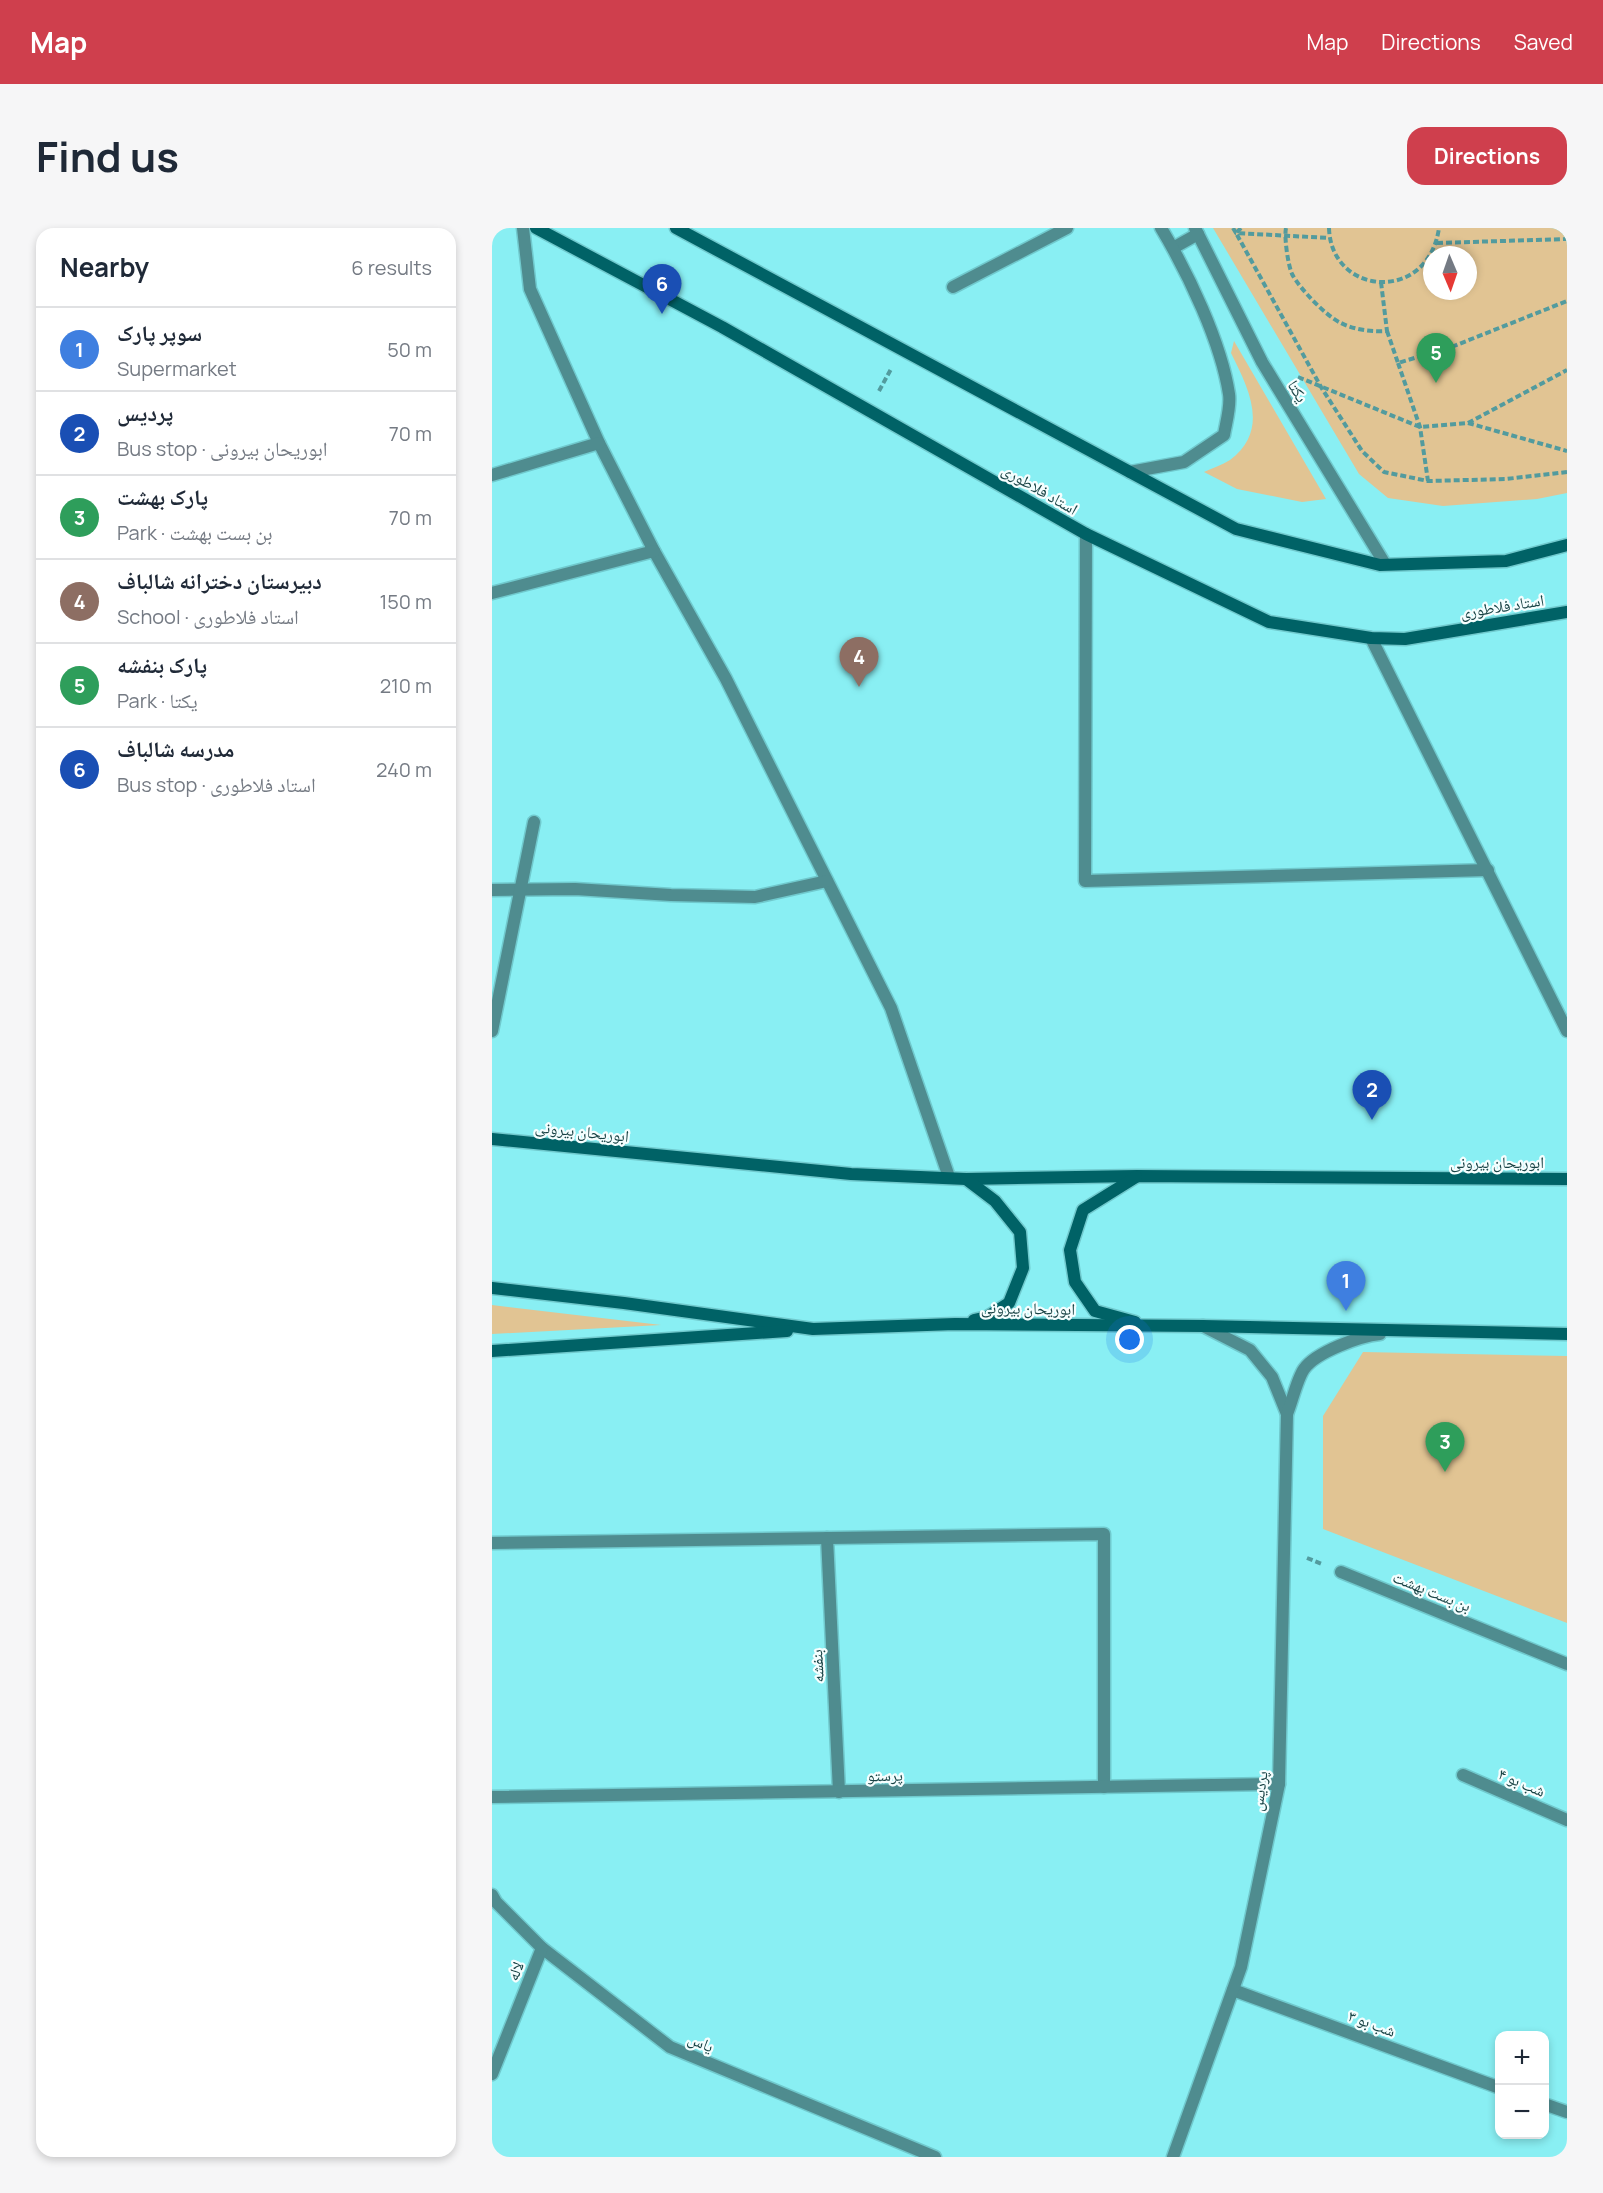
<!DOCTYPE html>
<meta charset="utf-8">
<style>
:root{--surface:#fff;--page:#f6f6f7;--text:#1f2937;--muted:#747a83;--line:#e0e1e3;--accent:#cf3f4d}
body{margin:0;font-family:Manrope,"Noto Naskh Arabic",sans-serif;background:var(--page);color:var(--text)}
.controls{position:absolute;right:18px;bottom:18px;display:grid;overflow:hidden;border-radius:12px;box-shadow:0 3px 9px #0003}
.controls button{width:54px;height:54px;display:grid;place-items:center;padding:0;border:0;border-bottom:2px solid var(--line);background:var(--surface);color:var(--text);font:30px sans-serif}
.compass{position:absolute;left:931px;top:18px;width:54px;height:54px;border-radius:50%;background:var(--surface);box-shadow:0 3px 9px #0003;rotate:178deg}
.you{position:absolute;left:638px;top:1112px;width:21px;height:21px;margin:-15px;border:4px solid #fff;border-radius:50%;background:#1a73e8;box-shadow:0 0 0 9px #1a73e833}
.badge{display:grid;place-items:center;width:39px;height:39px;border-radius:50%;background:var(--accent);color:#fff;font-size:20px;font-weight:700}
.pin{position:absolute;translate:-50% -50px;filter:drop-shadow(0 2px 3px #0008)}
.pin::after{content:'';position:absolute;top:32px;width:21px;height:18px;background:inherit;clip-path:polygon(0 0,100% 0,50% 100%)}
.list{margin:0;padding:0;list-style:none}
h2{display:flex;justify-content:space-between;align-items:center;height:78px;margin:0;padding:0 24px;font-size:26px}
h2 small{font-size:20px;font-weight:400;color:var(--muted)}
.list li{display:grid;grid-template-columns:39px 1fr auto;gap:18px;align-items:center;box-sizing:border-box;height:84px;padding:0 24px;border-top:2px solid var(--line)}
.list b{display:block;font-size:22px;white-space:nowrap}
.list p{margin:0;font-size:20px;white-space:nowrap;color:var(--muted)}
.list em{font-size:20px;font-style:normal;color:var(--muted)}
.map{position:relative;flex:none;width:1075px;height:1929px;overflow:hidden;border-radius:18px}
header{display:flex;align-items:center;gap:36px;box-sizing:border-box;height:84px;padding:0 30px;background:var(--accent);color:#fff}
header strong{font-size:28px}
nav{display:flex;gap:33px;margin-inline-start:auto;font-size:21px}
.intro{display:flex;align-items:center;justify-content:space-between;box-sizing:border-box;height:144px;padding:0 36px}
h1{margin:0;font-size:42px}
.button{padding:15px 27px;border-radius:18px;background:var(--accent);color:#fff;font-size:21px;font-weight:700}
main{display:flex;gap:36px;padding:0 36px}
aside{flex:1;background:var(--surface);border-radius:18px;box-shadow:0 3px 9px #0003}
.map>svg:first-child{display:block}
.green{fill:#e1c493;fill-rule:evenodd}
.lines{fill:none;stroke-linecap:round;stroke-linejoin:round}
.service-casing{stroke:#70c9cd;stroke-width:15}
.minor-casing{stroke:#70c9cd;stroke-width:15}
.tertiary-casing{stroke:#70c9cd;stroke-width:15}
.secondary-casing{stroke:#70c9cd;stroke-width:15}
.path{stroke:#529b9e;stroke-width:4;stroke-dasharray:6 3;stroke-linecap:butt}
.service{stroke:#4f8c8f;stroke-width:12}
.minor{stroke:#4f8c8f;stroke-width:12}
.tertiary{stroke:#4f8c8f;stroke-width:12}
.secondary{stroke:#006266;stroke-width:12}
.labels{text-anchor:middle;dominant-baseline:central;stroke-width:4.5;stroke-linejoin:round;paint-order:stroke}
.street-label{font-size:16px;fill:#184345;stroke:#f5fefe}
</style>
<header>
<strong>Map</strong>
<nav><a>Map</a><a>Directions</a><a>Saved</a></nav>
</header>
<div class="intro"><h1>Find us</h1><a class="button">Directions</a></div>
<main>
<aside>
<h2>Nearby<small>6 results</small></h2>
<ul class="list">
<li><span class="badge" style="background:#3f7fe0">1</span><div><b>سوپر پارک</b><p>Supermarket</p></div><em>50 m</em></li>
<li><span class="badge" style="background:#1a4fb4">2</span><div><b>پردیس</b><p>Bus stop · ابوریحان بیرونی</p></div><em>70 m</em></li>
<li><span class="badge" style="background:#2e9e5b">3</span><div><b>پارک بهشت</b><p>Park · بن بست بهشت</p></div><em>70 m</em></li>
<li><span class="badge" style="background:#8d6e63">4</span><div><b>دبیرستان دخترانه شالباف</b><p>School · استاد فلاطوری</p></div><em>150 m</em></li>
<li><span class="badge" style="background:#2e9e5b">5</span><div><b>پارک بنفشه</b><p>Park · یکتا</p></div><em>210 m</em></li>
<li><span class="badge" style="background:#1a4fb4">6</span><div><b>مدرسه شالباف</b><p>Bus stop · استاد فلاطوری</p></div><em>240 m</em></li>
</ul>
</aside>
<div class="map">
<svg width="1075" height="1929" viewBox="0 0 1075 1929">
<rect width="100%" height="100%" fill="#89eff3"/>
<!-- green -->
<g class="green">
<path d="M721,0H1075V265L1045,271L951,278L896,270L867,246ZM940,27H976V63H940Z"/>
<path d="M742,113L834,271L810,274L745,261L712,244C720,240 730,237 738,232C778,202 757,161 739,125Z"/>
<polygon points="0,1077 169,1097 0,1106"/>
<polygon points="871,1124 1075,1128 1075,1395 831,1301 831,1188"/>
</g>
<g class="lines">
<!-- service casing -->
<g class="service-casing">
<polyline id="service" points="971,1547 1075,1592"/>
</g>
<!-- minor casing -->
<g class="minor-casing">
<g id="minor">
<polyline points="31,0 38,61 107,215 162,323 234,451 399,780 457,949"/>
<polyline points="461,59 575,0"/>
<polyline points="0,247 107,215"/>
<polyline points="594,306 593,653 996,642"/>
<polyline points="0,365 162,323"/>
<polyline points="879,410 1075,803"/>
<polyline points="0,662 83,661 179,667 263,669 335,653"/>
<polyline points="0,803 42,594"/>
<polyline points="711,1098 758,1122 780,1149 795,1186"/>
<polyline points="335,1310 347,1564"/>
<polyline points="0,1315 612,1306 612,1559"/>
<polyline points="849,1344 1075,1436"/>
<polyline points="0,1569 787,1556"/>
<polyline points="0,1667 4,1674 50,1720 178,1819 443,1929"/>
<polyline points="741,1762 1008,1860"/>
<polyline points="0,1846 50,1720"/>
<polyline points="1052,1876 1075,1884"/>
<path d="M681,1929L749,1739L787,1556L795,1186C800,1174 805,1151 812,1141C824,1124 868,1108 888,1106"/>
</g>
</g>
<!-- tertiary casing -->
<g class="tertiary-casing">
<g id="tertiary">
<polyline points="703,0 770,134 893,336"/>
<polyline points="681,20 706,6"/>
<path d="M638,244L692,234L732,207C734,195 739,178 737,166C729,114 696,45 669,0"/>
</g>
</g>
<!-- secondary casing -->
<g class="secondary-casing">
<g id="secondary">
<polyline points="44,0 230,99 594,306 777,394 879,410 913,411 1075,384"/>
<polyline points="184,0 744,301 888,337 1014,333 1075,317"/>
<polyline points="0,911 359,946 474,951 645,948 1075,951"/>
<polyline points="474,951 503,973 528,1004 531,1040 517,1075 495,1089 482,1092"/>
<polyline points="0,1060 132,1075 321,1101 463,1096 711,1098 1075,1106"/>
<polyline points="643,1094 603,1083 583,1054 578,1022 591,982 644,949"/>
<polyline points="0,1123 295,1103"/>
</g>
</g>
<!-- path -->
<g class="path">
<polyline points="741,0 744,5 837,10"/>
<polyline points="749,0 744,5 829,159 870,223 892,244 936,253 1014,251 1075,244"/>
<path d="M794,0C792,9 796,37 800,46C807,60 835,89 849,95C863,102 880,104 895,103L889,54"/>
<path d="M837,0C839,68 936,76 947,0"/>
<polyline points="945,15 1075,11"/>
<polyline points="895,103 906,135 962,118 1075,73"/>
<polyline points="906,135 928,199 936,253"/>
<polyline points="806,149 928,199 976,195 1075,142"/>
<polyline points="387,163 399,141"/>
<polyline points="976,195 1075,223"/>
<polyline points="815,1330 830,1336"/>
</g>
<!-- service -->
<use href="#service" class="service"/>
<!-- minor -->
<use href="#minor" class="minor"/>
<!-- tertiary -->
<use href="#tertiary" class="tertiary"/>
<!-- secondary -->
<use href="#secondary" class="secondary"/>
</g>
<g class="labels">
<!-- street labels -->
<g class="street-label">
<text transform="translate(806 163) rotate(59)">یکتا</text>
<text transform="translate(548 261) rotate(30)">استاد فلاطوری</text>
<text transform="translate(1010 378) rotate(-9)">استاد فلاطوری</text>
<text transform="translate(90 903) rotate(6)">ابوریحان بیرونی</text>
<text x="1005" y="934">ابوریحان بیرونی</text>
<text transform="translate(536 1080) rotate(1)">ابوریحان بیرونی</text>
<text transform="translate(940 1363) rotate(22)">بن بست بهشت</text>
<text transform="translate(325 1438) rotate(-93)">بنفشه</text>
<text transform="translate(393 1547) rotate(-1)">پرستو</text>
<text transform="translate(1030 1554) rotate(23)">شب بو ۴</text>
<text transform="translate(767 1563) rotate(-82)">پردیس</text>
<text transform="translate(23 1743) rotate(-68)">لاله</text>
<text transform="translate(880 1795) rotate(20)">شب بو ۳</text>
<text transform="translate(209 1814) rotate(23)">یاس</text>
</g>
</g>
</svg>
<div class="controls">
<button>+</button>
<button>−</button>
</div>
<svg class="compass" viewBox="-18 -18 36 36"><path d="M0-13l5 13h-10z" fill="#e53935"/><path d="M0 13l5-13h-10z" fill="#747a83"/></svg>
<div class="you"></div>
<div class="pin badge" style="left:854px;top:1083px;background:#3f7fe0">1</div>
<div class="pin badge" style="left:880px;top:892px;background:#1a4fb4">2</div>
<div class="pin badge" style="left:953px;top:1244px;background:#2e9e5b">3</div>
<div class="pin badge" style="left:367px;top:459px;background:#8d6e63">4</div>
<div class="pin badge" style="left:944px;top:155px;background:#2e9e5b">5</div>
<div class="pin badge" style="left:170px;top:86px;background:#1a4fb4">6</div>
</div>
</main>
